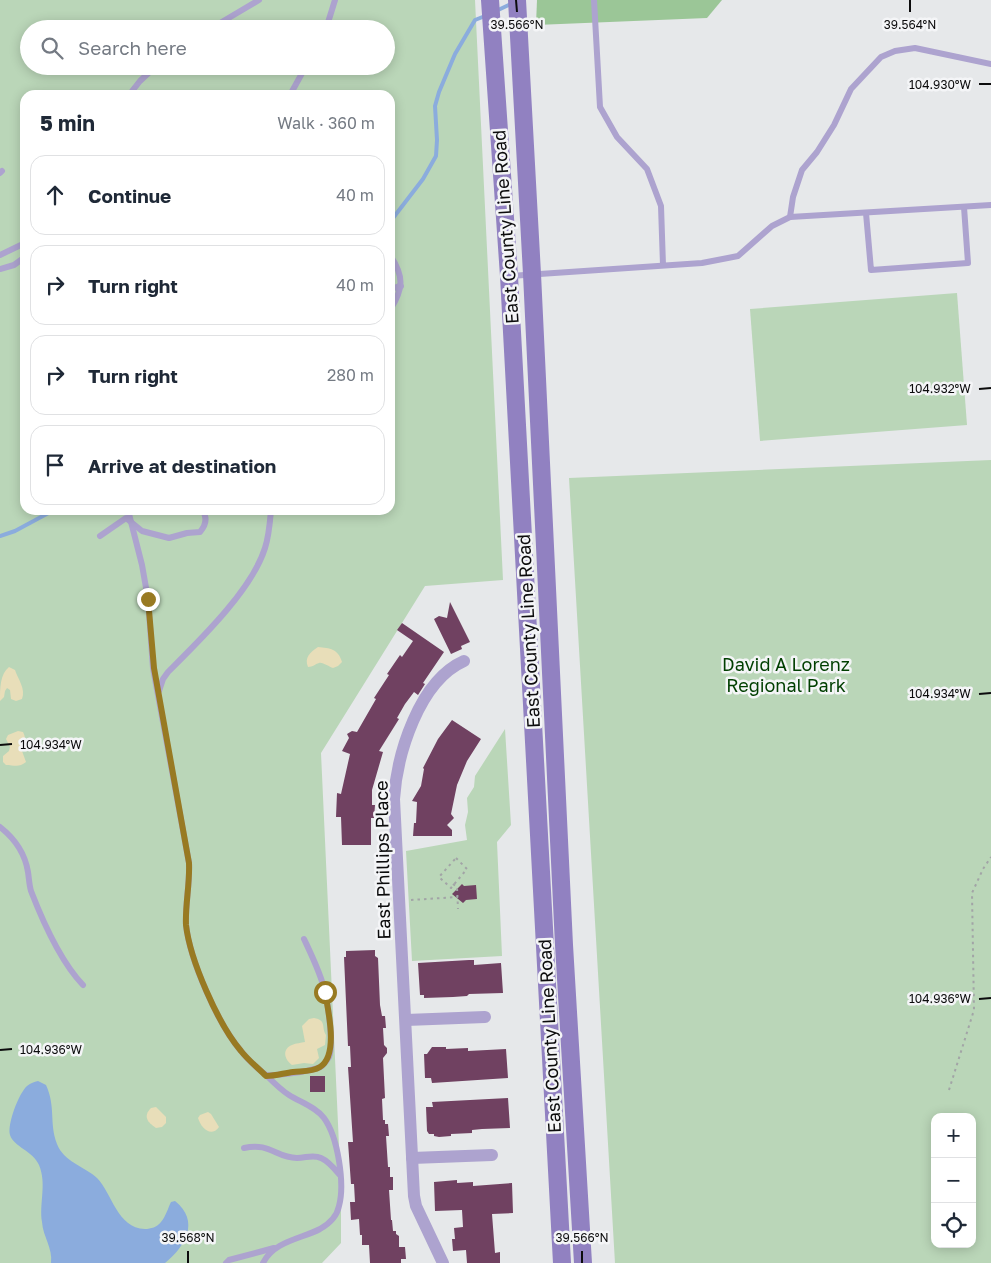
<!DOCTYPE html>
<meta charset="utf-8">
<style>
:root{--surface:#fff;--page:#f2f2f3;--text:#1f2937;--muted:#747a83;--line:#e0e1e3}
body{margin:0;font-family:"Golos Text",sans-serif;background:var(--page);color:var(--text)}
.controls{position:absolute;right:15px;bottom:15px;display:grid;overflow:hidden;border-radius:10px;box-shadow:0 2px 12px #0003}
.controls button{width:45px;height:45px;display:grid;place-items:center;padding:0;border:0;border-bottom:1px solid var(--line);background:var(--surface);color:var(--text);font:25px sans-serif}
.stop{position:absolute;width:15px;height:15px;margin:-11px;border:4px solid #987a22;border-radius:50%;background:#fff}
.stop.end{background:#987a22;border-color:#fff;box-shadow:0 1px 5px #0008}
.list{margin:0;padding:0;list-style:none}
h2{display:flex;justify-content:space-between;align-items:center;height:65px;margin:0;padding:0 20px;font-size:21px}
h2 small{font-size:16px;font-weight:400;color:var(--muted)}
.list li{display:grid;grid-template-columns:32px 1fr auto;gap:15px;align-items:center;box-sizing:border-box;height:80px;margin:0 10px 10px;padding:0 10px;border:1px solid var(--line);border-radius:15px}
.list b{display:block;font-size:19px;white-space:nowrap}
.list em{font-size:16px;font-style:normal;color:var(--muted)}
.icon{flex:none;width:28px;height:28px;fill:none;stroke:currentColor;stroke-width:2;stroke-linecap:round;stroke-linejoin:round}
.map{position:relative;flex:none;width:991px;height:1263px;overflow:hidden}
.search{position:absolute;background:var(--surface);box-shadow:0 2px 12px #0003;left:20px;top:20px;width:375px;height:55px;display:flex;align-items:center;gap:12px;box-sizing:border-box;padding:0 18px;border-radius:28px;color:var(--muted);font-size:19px}
.panel{position:absolute;background:var(--surface);box-shadow:0 2px 12px #0003;left:20px;top:90px;width:375px;height:425px;border-radius:15px}
.map>svg:first-child{display:block}
.green{fill:#bad6b8;fill-rule:evenodd}
.forest{fill:#9bc697}
.sand{fill:#e8deb9}
.water{fill:#8bacdd}
.lines{fill:none;stroke-linecap:round;stroke-linejoin:round}
.stream{stroke:#8bacdd;stroke-width:4}
.building{fill:#704161}
.path{stroke:#a2a4a6;stroke-width:2;stroke-dasharray:2.5 4;stroke-linecap:butt}
.lane{stroke:#ada3cf;stroke-width:6}
.street{stroke:#ada3cf;stroke-width:12}
.secondary{stroke:#9181c1;stroke-width:18}
.route{stroke:#987a22;stroke-width:6}
.ticks{fill:none;stroke:#0c0c0d;stroke-width:2}
.labels{text-anchor:middle;dominant-baseline:central;stroke-width:5;stroke-linejoin:round;paint-order:stroke}
.street-label{font-size:18px;fill:#0c0c0d;stroke:#f4f5f7}
.park-label{font-size:18px;fill:#003f00;stroke:#f4f5f7}
.ticks-label{font-size:12px;text-anchor:middle;fill:#0c0c0d;stroke:#f4f5f7;stroke-width:5;stroke-linejoin:round;paint-order:stroke}
</style>
<div class="map">
<svg width="991" height="1263" viewBox="0 0 991 1263">
<rect width="100%" height="100%" fill="#e6e8ea"/>
<!-- green -->
<g class="green">
<path d="M0,0H475L503,580L425,586L321,753L341,1189V1243L322,1263H0ZM29,29H386V66H29ZM25,95H390V510H25Z"/>
<polygon points="957,293 967,425 760,441 750,309"/>
<path d="M991,460V1263H615L569,478ZM935,1117H972V1244H935Z"/>
<polygon points="505,729 511,825 497,842 502,956 412,961 406,851 467,840 465,825 468,812 467,798 474,787 475,776"/>
</g>
<!-- forest -->
<polygon class="forest" points="537,0 722,0 707,18 536,25"/>
<!-- sand -->
<g class="sand">
<path d="M318,647C330,648 338,649 342,662L338,666L333,668C329,667 323,662 319,663C315,664 313,667 308,667C304,658 310,652 318,647Z"/>
<path d="M9,667L15,670C18,679 26,689 22,699L16,701L11,699L10,690L7,688L5,691L4,697L0,701C0,688 0,674 9,667Z"/>
<path d="M18,731L23,732C27,740 24,742 22,751L26,762C19,768 14,765 6,765L3,762V756L9,751L10,747L6,739L8,735Z"/>
<path d="M314,1018C327,1020 321,1027 326,1035L325,1045L317,1049L319,1058L313,1064L304,1063L292,1065C284,1059 282,1049 292,1045C296,1043 301,1043 305,1042L302,1026L309,1019Z"/>
<path d="M156,1107L166,1117V1123L162,1127L156,1128C147,1122 143,1116 151,1108Z"/>
<path d="M208,1112L211,1114L219,1127C211,1138 201,1128 198,1118L200,1115Z"/>
</g>
<!-- water -->
<path class="water" d="M38,1081L46,1085C56,1107 49,1123 57,1144C64,1162 84,1166 97,1178C112,1193 117,1228 145,1229C151,1229 157,1227 161,1222C166,1216 168,1208 171,1202L175,1201C200,1221 186,1246 165,1263H51C53,1248 43,1237 42,1222C39,1203 47,1184 39,1165C33,1151 14,1147 10,1135C7,1124 19,1093 27,1086C31,1083 34,1082 38,1081Z"/>
<g class="lines">
<!-- stream -->
<g class="stream">
<polyline points="496,11 513,3"/>
<polyline points="390,222 423,179 436,156 437,140 435,106 439,92 455,54 475,20 485,16"/>
<polyline points="0,536 15,531 54,510"/>
</g>
</g>
<!-- building -->
<g class="building">
<polygon points="450,602 470,642 461,646 462,649 451,654 434,619 439,616 447,618"/>
<polygon points="402,623 444,652 423,683 425,684 418,695 414,692 405,704 397,718 399,719 379,751 383,752 372,790 372,805 375,805 374,818 371,818 371,845 342,845 341,817 336,817 337,793 341,794 350,754 342,751 349,738 347,734 352,731 357,732 376,699 374,698 389,675 387,674 400,655 402,657 413,641 397,630"/>
<polygon points="452,720 481,739 467,761 457,785 451,814 454,818 447,825 452,830 452,836 413,836 414,823 416,823 417,802 412,801 421,786 424,769 423,768 438,739"/>
<polygon points="462,884 464,886 476,885 477,899 466,900 463,903 452,894"/>
<polygon points="375,950 375,956 378,958 380,1005 382,1016 385,1016 386,1028 383,1028 384,1045 387,1048 387,1053 383,1058 385,1098 382,1099 383,1120 385,1120 385,1124 388,1124 389,1136 386,1136 388,1167 390,1167 390,1177 393,1177 393,1190 389,1190 391,1220 392,1220 393,1231 396,1231 396,1234 399,1236 399,1247 405,1247 406,1259 401,1259 401,1263 370,1263 369,1245 362,1245 362,1235 360,1235 359,1219 351,1220 350,1202 355,1202 354,1184 351,1184 348,1142 353,1142 348,1067 351,1067 350,1046 348,1046 344,957 346,957 346,951"/>
<polygon points="469,960 474,960 474,965 501,963 503,993 469,994 467,996 453,997 424,998 424,995 420,995 418,963"/>
<polygon points="432,1047 446,1047 446,1049 468,1048 468,1051 506,1049 508,1078 432,1083 431,1078 425,1078 424,1054 427,1054"/>
<rect x="310" y="1076" width="15" height="16"/>
<polygon points="508,1098 510,1128 482,1129 472,1130 472,1133 451,1134 451,1136 439,1137 434,1136 434,1134 429,1134 427,1131 426,1107 433,1107 432,1102"/>
<polygon points="457,1180 457,1183 473,1182 473,1186 512,1183 513,1213 492,1214 495,1253 500,1252 500,1263 467,1263 466,1250 453,1251 452,1239 455,1239 454,1228 463,1227 462,1210 435,1211 434,1182"/>
</g>
<g class="lines">
<!-- path -->
<g class="path">
<polygon points="456,858 467,869 451,888 439,877"/>
<polyline points="453,884 457,887 458,909"/>
<polyline points="411,900 458,897"/>
<polyline points="949,1090 974,1010 972,893 983,869 991,857"/>
</g>
<!-- lane -->
<g class="lane">
<polyline points="594,0 600,107 617,137 647,169 661,206 663,265"/>
<polyline points="210,29 259,0"/>
<polyline points="326,29 335,0"/>
<polyline points="129,95 140,81 156,66"/>
<polyline points="290,95 306,66"/>
<polyline points="0,173 2,171"/>
<polyline points="866,213 871,270 968,263 964,207"/>
<polyline points="790,217 793,197 802,170 817,152 834,125 851,89 881,57 895,51 915,48 991,64"/>
<polyline points="0,255 25,243"/>
<path d="M390,255C404,276 404,288 390,310"/>
<polyline points="0,269 14,265 25,257"/>
<polyline points="510,276 702,263 738,256 772,226 790,217 991,205"/>
<polyline points="390,289 401,286"/>
<path d="M128,510L142,565L148,599L153,668L189,863C190,884 185,905 186,925C190,961 218,1024 241,1051C248,1060 257,1068 266,1075C276,1076 315,1071 322,1066C324,1064 328,1059 329,1057C334,1045 328,1005 325,992C321,974 312,956 304,939"/>
<path d="M100,536L126,518L142,531L169,538L187,533L200,532C206,525 208,518 202,510"/>
<path d="M159,691L163,679L168,672C199,641 252,590 265,548C269,536 270,522 271,510"/>
<path d="M0,827C14,838 25,853 28,872C29,878 29,884 31,891C43,922 60,961 83,985"/>
<path d="M244,1148C270,1142 276,1158 297,1158C306,1158 313,1154 321,1158C328,1161 334,1168 339,1174"/>
<polyline points="226,1263 229,1260 274,1248"/>
<path d="M263,1263C274,1241 301,1239 320,1229C329,1224 337,1216 339,1206C345,1184 338,1137 324,1118C316,1107 300,1102 289,1095C281,1090 273,1082 266,1075"/>
</g>
<!-- street -->
<g class="street">
<polyline points="406,1020 485,1017"/>
<polyline points="412,1158 492,1155"/>
<path d="M443,1263L416,1206L414,1196L394,799C397,754 419,681 464,661"/>
</g>
<!-- secondary -->
<g class="secondary">
<polyline points="490,0 509,276 562,1263"/>
<polyline points="517,0 532,274 564,945 583,1263"/>
</g>
</g>
<g class="lines">
<!-- route -->
<path class="route" d="M148,599L154,668L189,863C190,884 185,905 186,925C190,960 218,1024 241,1051C248,1060 258,1068 266,1076C276,1076 284,1073 293,1072C303,1071 312,1072 320,1067C339,1055 328,1010 325,992"/>
</g>
<!-- ticks -->
<path class="ticks" d="M516,0L517,12M910,0V12M979,84H991M979,389L991,388M979,694L991,693M0,745L12,744M979,999L991,998M0,1050L12,1049M188,1251V1263M582,1251V1263"/>
<g class="labels">
<!-- street labels -->
<g class="street-label">
<text transform="translate(505 227) rotate(-94)">East County Line Road</text>
<text transform="translate(528 631) rotate(-93)">East County Line Road</text>
<text transform="translate(382 860) rotate(-91)">East Phillips Place</text>
<text transform="translate(549 1036) rotate(-93)">East County Line Road</text>
</g>
<!-- park labels -->
<g class="park-label">
<text x="786" y="664">David A Lorenz<tspan x="786" dy="21">Regional Park</tspan></text>
</g>
</g>
<g class="ticks-label">
<text x="517" y="29">39.566°N</text>
<text x="910" y="29">39.564°N</text>
<text x="940" y="89">104.930°W</text>
<text x="940" y="393">104.932°W</text>
<text x="940" y="698">104.934°W</text>
<text x="51" y="749">104.934°W</text>
<text x="940" y="1003">104.936°W</text>
<text x="51" y="1054">104.936°W</text>
<text x="188" y="1242">39.568°N</text>
<text x="582" y="1242">39.566°N</text>
</g>
</svg>
<div class="controls">
<button>+</button>
<button>−</button>
<button><svg class="icon" aria-label="locate" viewBox="0 0 24 24"><circle cx="12" cy="12" r="6"/><path d="M12 2v4M12 18v4M2 12h4M18 12h4"/></svg></button>
</div>
<div class="stop" style="left:325px;top:992px"></div>
<div class="stop end" style="left:148px;top:599px"></div>
<div class="search"><svg class="icon" aria-label="search" viewBox="0 0 24 24"><circle cx="10" cy="10" r="6"/><path d="M15 15l6 6"/></svg>Search here</div>
<section class="panel">
<h2>5 min<small>Walk · 360 m</small></h2>
<ul class="list">
<li><svg class="icon" aria-label="ahead" viewBox="0 0 24 24"><path d="M12 20V5M6 11l6-6 6 6"/></svg><div><b>Continue</b></div><em>40 m</em></li>
<li><svg class="icon" aria-label="right" viewBox="0 0 24 24"><path d="M7 20v-9h11M14 6l5 5-5 5"/></svg><div><b>Turn right</b></div><em>40 m</em></li>
<li><svg class="icon" aria-label="right" viewBox="0 0 24 24"><path d="M7 20v-9h11M14 6l5 5-5 5"/></svg><div><b>Turn right</b></div><em>280 m</em></li>
<li><svg class="icon" aria-label="arrive" viewBox="0 0 24 24"><path d="M6 21V4h12l-3 4 3 4H6"/></svg><div><b>Arrive at destination</b></div></li>
</ul>
</section>
</div>
